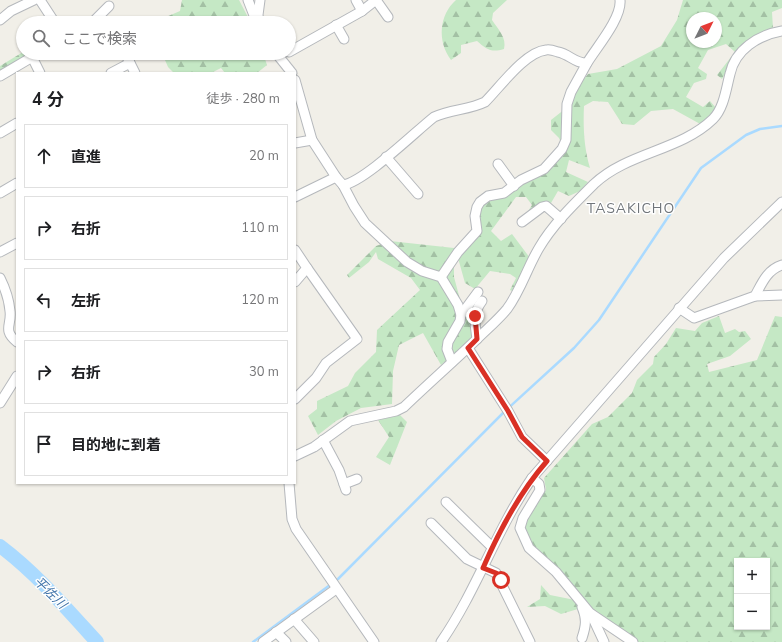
<!DOCTYPE html>
<html lang="ja">
<meta charset="utf-8">
<style>
:root{--surface:#fff;--page:#f6f6f6;--text:#202124;--muted:#757577;--line:#e0e0e0}
body{margin:0;font-family:"Nunito Sans","Noto Sans JP",sans-serif;background:var(--page);color:var(--text)}
.controls{position:absolute;right:12px;bottom:12px;display:grid;overflow:hidden;border-radius:0px;box-shadow:0 1px 3px #0004}
.controls button{width:36px;height:36px;display:grid;place-items:center;padding:0;border:0;border-bottom:1px solid var(--line);background:var(--surface);color:var(--text);font:20px sans-serif}
.compass{position:absolute;left:686px;top:12px;width:36px;height:36px;border-radius:50%;background:var(--surface);box-shadow:0 1px 3px #0004;rotate:48deg}
.stop{position:absolute;width:12px;height:12px;margin:-9px;border:3px solid #d93025;border-radius:50%;background:#fff}
.stop.end{background:#d93025;border-color:#fff;box-shadow:0 1px 4px #0008}
.list{margin:0;padding:0;list-style:none}
h2{display:flex;justify-content:space-between;align-items:center;height:52px;margin:0;padding:0 16px;font-size:17px}
h2 small{font-size:13px;font-weight:400;color:var(--muted)}
.list li{display:grid;grid-template-columns:26px 1fr auto;gap:12px;align-items:center;box-sizing:border-box;height:64px;margin:0 8px 8px;padding:0 8px;border:1px solid var(--line);border-radius:0px}
.list b{display:block;font-size:15px;white-space:nowrap}
.list em{font-size:13px;font-style:normal;color:var(--muted)}
.icon{flex:none;width:22px;height:22px;fill:none;stroke:currentColor;stroke-width:2;stroke-linecap:round;stroke-linejoin:round}
.map{position:relative;flex:none;width:782px;height:642px;overflow:hidden}
.search{position:absolute;background:var(--surface);box-shadow:0 1px 3px #0004;left:16px;top:16px;width:280px;height:44px;display:flex;align-items:center;gap:10px;box-sizing:border-box;padding:0 14px;border-radius:22px;color:var(--muted);font-size:15px}
.panel{position:absolute;background:var(--surface);box-shadow:0 1px 3px #0004;left:16px;top:72px;width:280px;height:412px;border-radius:0px}
.map>svg:first-child{display:block}
.forest{fill:url(#forest-firs);fill-rule:evenodd}
.lines{fill:none;stroke-linecap:round;stroke-linejoin:round}
.stream{stroke:#aadaff;stroke-width:2.5}
.river{stroke:#aadaff;stroke-width:14}
.minor-casing{stroke:#b5b8bc;stroke-width:11}
.minor{stroke:#fff;stroke-width:9}
.route{stroke:#d93025;stroke-width:5}
.labels{text-anchor:middle;dominant-baseline:central;stroke-width:3;stroke-linejoin:round;paint-order:stroke}
.water-label{font-size:13px;font-style:italic;fill:#4174aa;stroke:#fff}
.quarter-label{font-size:14px;letter-spacing:1px;fill:#70757a;stroke:#fff}
</style>
<div class="map">
<svg width="782" height="642" viewBox="0 0 782 642">
<defs>
<pattern id="forest-firs" width="22" height="20" patternUnits="userSpaceOnUse"><rect width="22" height="20" fill="#c5e8c5"/><path d="M5 1l3.5 6h-7zM16 11l3.5 6h-7z" fill="#a3c0a4"/></pattern>
</defs>
<rect width="100%" height="100%" fill="#f1efe8"/>
<!-- forest -->
<g class="forest">
<polygon points="182,0 239,0 250,21 232,23 152,23 180,11"/>
<path d="M456,0H507L493,13L492,20C498,29 507,38 504,49C491,53 486,49 477,41L461,45V53L451,60C437,41 439,15 456,0Z"/>
<path d="M683,0H782V8L772,12L773,29C741,41 738,50 722,79L717,75L735,52L726,44L708,50L698,68L707,74L706,79L694,83L686,97L703,107L710,101L716,108L702,125L673,109L651,111L634,125L622,124L608,102L593,101L584,106C583,127 584,148 590,168L569,160L566,172L588,182L580,191L569,196L558,191L551,203L544,201L527,213L532,205L526,197H516L491,231L501,241L512,234L530,258L514,292L510,290L516,278L510,274L490,271L475,289L465,283L458,258L482,230L479,212L483,204L565,152L559,138L551,130V120L570,105L574,92L588,74L617,69L661,46L677,20ZM692,18H716V42H692Z"/>
<polygon points="23,52 32,53 0,71 0,66"/>
<polygon points="152,53 223,53 227,56 238,53 267,53 268,56 265,59 267,65 257,73 225,73 221,68 211,73 174,73 168,67 162,53 154,58"/>
<polygon points="390,241 454,248 454,277 461,303 471,310 473,337 441,365 423,333 399,345 393,371 392,404 361,408 336,421 318,435 308,416 317,409 317,401 348,386 355,373 376,352 377,330 420,290 411,278 378,259 376,252 369,262 349,278 347,275 376,246"/>
<path d="M719,316L725,333L735,329L739,332L745,331L751,339L730,356L707,364L709,372L757,360L775,316L782,317V642H637L592,609L531,545L523,529L527,516L546,490L544,478L592,424L608,417L632,393L637,380L653,364L654,357L666,344L676,328L695,331L702,323ZM737,561H767V627H737Z"/>
<polygon points="400,415 407,422 390,465 376,457 389,437 378,420"/>
<polygon points="541,585 550,595 575,600 578,609 561,614 545,606 527,607 540,599"/>
</g>
<g class="lines">
<!-- stream -->
<polyline class="stream" points="253,642 338,579 504,412 574,348 599,320 701,168 746,135 760,129 782,126"/>
<!-- river -->
<path class="river" d="M0,546C36,573 67,609 97,642"/>
<!-- minor casing -->
<g class="minor-casing">
<g id="minor">
<polyline points="40,0 55,23"/>
<polyline points="248,0 257,23"/>
<polyline points="356,0 362,11"/>
<polyline points="0,20 11,11 34,0"/>
<polyline points="259,22 258,15 260,0"/>
<polyline points="92,23 109,6"/>
<polyline points="336,25 344,39"/>
<polyline points="289,52 362,11 376,0 388,17"/>
<polyline points="125,53 135,73"/>
<polyline points="276,53 292,73"/>
<polyline points="32,57 40,73"/>
<polyline points="111,73 130,63"/>
<polyline points="0,76 39,53"/>
<polyline points="295,80 312,140 336,177 343,185 354,206 365,223 407,262 422,271 441,277 458,305 461,315 460,321 448,342 447,349 452,362"/>
<polyline points="0,133 17,123"/>
<polyline points="295,143 312,140"/>
<polyline points="386,157 418,194"/>
<polyline points="498,164 514,186"/>
<path d="M343,185C364,182 415,132 434,117C451,109 469,110 485,102C500,87 525,52 546,50C550,49 555,51 558,52C569,54 576,64 587,63C596,48 622,18 620,0"/>
<polyline points="0,193 17,183"/>
<polyline points="295,197 336,177"/>
<polyline points="522,222 542,207 546,206 561,219"/>
<polyline points="295,250 307,268 295,282"/>
<polyline points="0,252 17,243"/>
<polyline points="441,277 458,252 477,231 475,216 477,207 480,202 488,196 504,193 521,180 544,169 562,149 566,140 567,104 571,92 587,63"/>
<path d="M0,278C5,288 9,300 10,311C12,325 2,330 17,342"/>
<polyline points="755,296 782,295"/>
<path d="M679,308L694,318L755,296C762,283 767,270 782,265"/>
<polyline points="461,315 478,292"/>
<path d="M477,339C475,323 472,314 482,301"/>
<polyline points="468,348 508,411 522,437 547,461"/>
<polyline points="295,399 316,378 326,363 357,339 307,268"/>
<polyline points="0,403 17,376"/>
<polyline points="323,440 339,470 346,490"/>
<path d="M295,456L314,447L350,421L396,411L404,407C428,384 453,362 477,339C487,329 498,320 507,309C521,290 527,268 539,248C553,224 575,203 594,184C628,152 680,151 713,119C724,108 726,89 730,74C735,50 758,35 782,31"/>
<polyline points="532,478 539,484 540,490 523,518 520,528 529,548 556,572 590,613 633,642"/>
<polyline points="289,483 292,519 296,529 374,642"/>
<polyline points="344,484 357,479"/>
<polyline points="446,502 492,547"/>
<polyline points="431,523 467,559 496,573 530,642"/>
<polyline points="591,614 604,642"/>
<polyline points="294,619 314,642"/>
<polyline points="276,632 286,642"/>
<path d="M582,638C586,626 587,619 582,607"/>
<polyline points="263,642 336,589"/>
<path d="M441,642C477,590 496,530 532,478L724,258L782,202"/>
</g>
</g>
<!-- minor -->
<use href="#minor" class="minor"/>
</g>
<g class="lines">
<!-- route -->
<path class="route" d="M475,316L477,339L468,348L508,411L522,437L547,461C519,493 500,529 483,568L496,573L501,580"/>
</g>
<g class="labels">
<!-- water labels -->
<g class="water-label">
<text transform="translate(50 593) rotate(44)">平佐川</text>
</g>
<!-- quarter labels -->
<g class="quarter-label">
<text x="631" y="208">TASAKICHO</text>
</g>
</g>
</svg>
<div class="controls">
<button>+</button>
<button>−</button>
</div>
<svg class="compass" viewBox="-18 -18 36 36"><path d="M0-13l5 13h-10z" fill="#e53935"/><path d="M0 13l5-13h-10z" fill="#757577"/></svg>
<div class="stop" style="left:501px;top:580px"></div>
<div class="stop end" style="left:475px;top:316px"></div>
<div class="search"><svg class="icon" aria-label="search" viewBox="0 0 24 24"><circle cx="10" cy="10" r="6"/><path d="M15 15l6 6"/></svg>ここで検索</div>
<section class="panel">
<h2>4 分<small>徒歩 · 280 m</small></h2>
<ul class="list">
<li><svg class="icon" aria-label="ahead" viewBox="0 0 24 24"><path d="M12 20V5M6 11l6-6 6 6"/></svg><div><b>直進</b></div><em>20 m</em></li>
<li><svg class="icon" aria-label="right" viewBox="0 0 24 24"><path d="M7 20v-9h11M14 6l5 5-5 5"/></svg><div><b>右折</b></div><em>110 m</em></li>
<li><svg class="icon" aria-label="left" viewBox="0 0 24 24"><path d="M17 20v-9H6M10 6l-5 5 5 5"/></svg><div><b>左折</b></div><em>120 m</em></li>
<li><svg class="icon" aria-label="right" viewBox="0 0 24 24"><path d="M7 20v-9h11M14 6l5 5-5 5"/></svg><div><b>右折</b></div><em>30 m</em></li>
<li><svg class="icon" aria-label="arrive" viewBox="0 0 24 24"><path d="M6 21V4h12l-3 4 3 4H6"/></svg><div><b>目的地に到着</b></div></li>
</ul>
</section>
</div>
